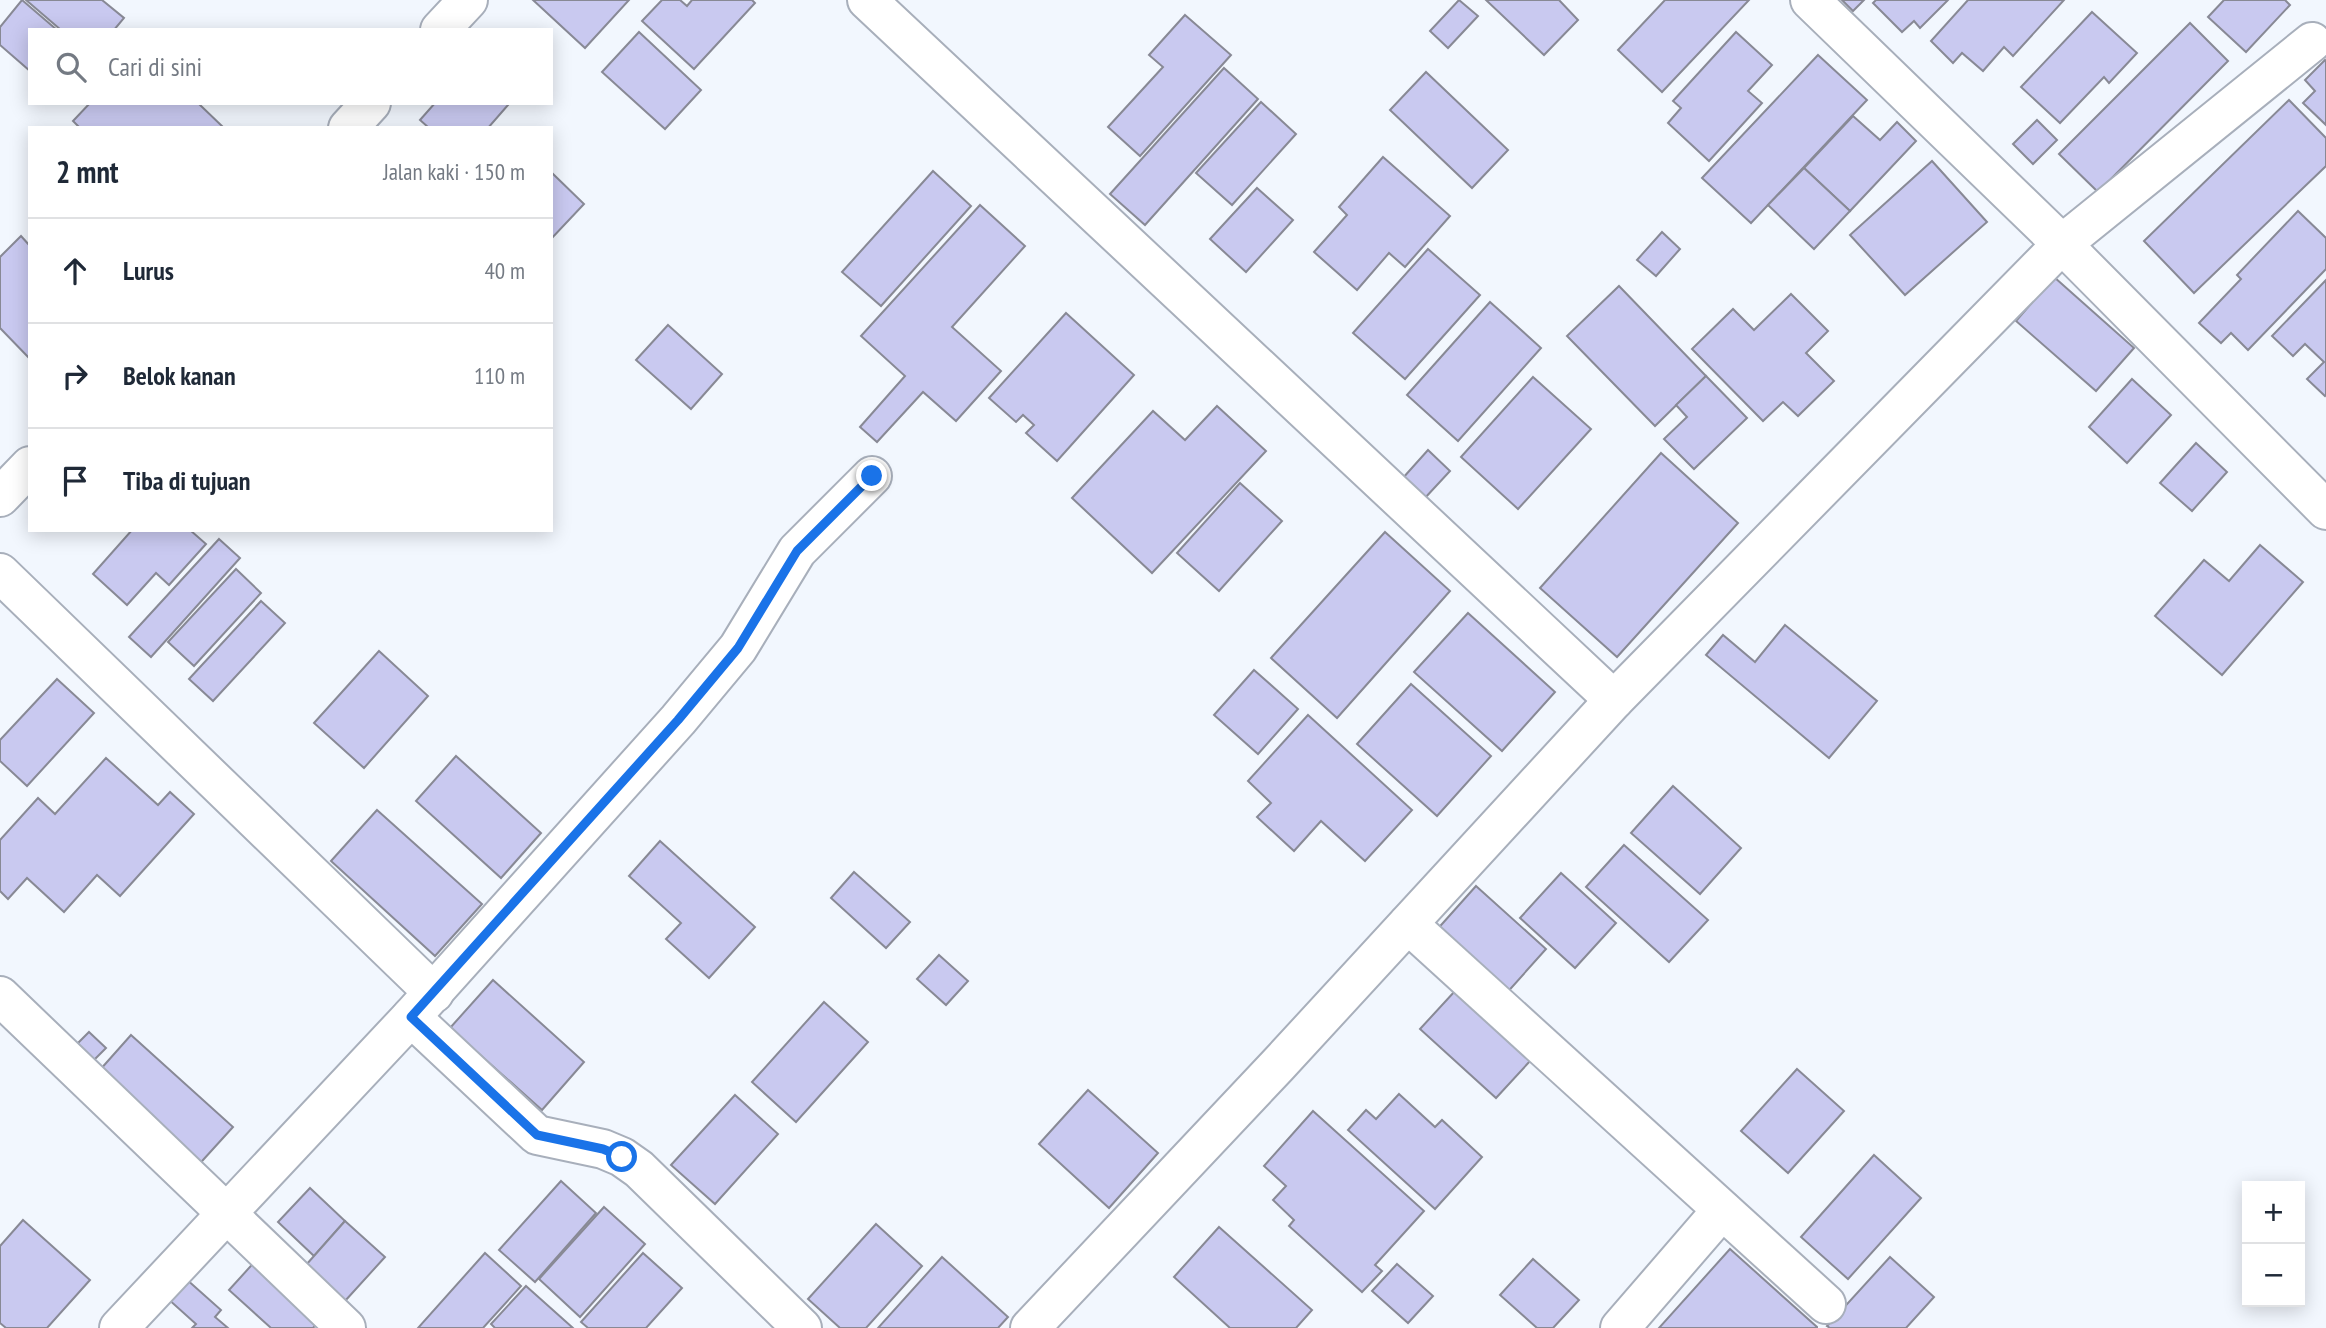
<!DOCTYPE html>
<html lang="id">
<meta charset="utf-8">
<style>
:root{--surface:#fff;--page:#f2f2f3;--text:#1f2937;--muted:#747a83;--line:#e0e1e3}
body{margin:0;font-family:"PT Sans Narrow",sans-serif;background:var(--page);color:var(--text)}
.controls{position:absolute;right:21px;bottom:21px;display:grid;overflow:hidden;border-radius:0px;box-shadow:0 4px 18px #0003}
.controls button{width:63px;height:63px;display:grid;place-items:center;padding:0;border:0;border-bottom:2px solid var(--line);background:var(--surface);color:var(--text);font:35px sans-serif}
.stop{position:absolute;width:21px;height:21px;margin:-16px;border:5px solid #1a73e8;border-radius:50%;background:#fff}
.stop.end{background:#1a73e8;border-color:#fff;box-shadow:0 2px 7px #0008}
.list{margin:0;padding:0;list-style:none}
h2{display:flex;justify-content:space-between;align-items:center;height:91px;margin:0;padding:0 28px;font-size:30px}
h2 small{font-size:23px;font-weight:400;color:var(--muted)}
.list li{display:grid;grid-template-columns:46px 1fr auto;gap:21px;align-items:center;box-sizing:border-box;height:105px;padding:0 28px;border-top:2px solid var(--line)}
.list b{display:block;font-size:26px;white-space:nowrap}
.list em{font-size:23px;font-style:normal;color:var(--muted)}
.icon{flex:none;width:38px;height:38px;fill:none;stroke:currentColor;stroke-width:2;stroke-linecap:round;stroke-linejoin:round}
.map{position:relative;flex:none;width:2326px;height:1328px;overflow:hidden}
.search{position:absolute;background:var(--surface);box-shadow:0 4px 18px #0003;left:28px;top:28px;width:525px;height:77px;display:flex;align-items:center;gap:18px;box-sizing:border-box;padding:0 24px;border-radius:0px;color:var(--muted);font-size:26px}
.panel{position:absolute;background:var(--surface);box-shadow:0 4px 18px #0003;left:28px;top:126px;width:525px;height:406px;border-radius:0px}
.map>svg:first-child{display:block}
.building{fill:#c9c9f0;stroke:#888995;stroke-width:2}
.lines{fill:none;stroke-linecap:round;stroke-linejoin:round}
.street-casing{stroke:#a8afbb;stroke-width:42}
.street{stroke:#fff;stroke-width:38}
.route{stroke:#1a73e8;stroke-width:9}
</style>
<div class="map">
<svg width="2326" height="1328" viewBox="0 0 2326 1328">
<rect width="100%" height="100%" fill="#f2f7fe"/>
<!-- building -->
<g class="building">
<polygon points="22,0 57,30 30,30 30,71 0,45 0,27"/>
<polygon points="26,0 102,0 124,18 114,30 61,30"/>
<polygon points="533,0 629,0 585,48"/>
<polygon points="662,0 680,0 687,6 692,0 752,0 755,3 694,69 642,21"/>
<polygon points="1459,0 1478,16 1448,48 1430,31"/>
<polygon points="1486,0 1559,0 1578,20 1544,55"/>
<polygon points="1665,0 1749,0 1662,92 1618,50"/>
<polygon points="1842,0 1864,0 1853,11"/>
<polygon points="1876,0 1948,0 1920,28 1914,21 1902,32 1873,3"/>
<polygon points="1968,0 2064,0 2013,56 2004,47 1983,71 1962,53 1953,63 1931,41"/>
<polygon points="2224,0 2285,0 2290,5 2246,52 2208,17"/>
<polygon points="2092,12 2137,53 2109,83 2104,77 2060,123 2021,87"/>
<polygon points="1185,15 1231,55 1140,156 1108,127 1163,67 1149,55"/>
<polygon points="2190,23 2228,61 2098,192 2059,154"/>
<polygon points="639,32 701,90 665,129 602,72"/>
<polygon points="1736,32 1772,65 1748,91 1762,103 1709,161 1668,123 1681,108 1673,101"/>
<polygon points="1818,55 1867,100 1751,223 1702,178"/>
<polygon points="2325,60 2326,62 2326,125 2303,103 2315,91 2305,80"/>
<polygon points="1224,68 1258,99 1145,225 1110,194"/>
<polygon points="1426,72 1508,150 1472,188 1390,110"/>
<polygon points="2289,100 2326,138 2326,166 2194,293 2144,241"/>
<polygon points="1261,102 1296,134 1232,205 1196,173"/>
<polygon points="90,103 198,103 224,128 80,128 73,121"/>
<polygon points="435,103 506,103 508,105 488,128 429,128 420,120"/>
<polygon points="1853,116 1880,140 1897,122 1916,141 1850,211 1804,168"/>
<polygon points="2037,120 2057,140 2033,164 2013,144"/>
<polygon points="1383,157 1450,216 1405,267 1389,253 1357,290 1314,252 1347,215 1339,207"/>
<polygon points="1932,161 1987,222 1905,295 1850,235"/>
<polygon points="1804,168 1850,211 1814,249 1768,205"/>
<polygon points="933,171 971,206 881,306 842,272"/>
<polygon points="551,172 584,204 551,239"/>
<polygon points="1257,188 1293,220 1246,272 1210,239"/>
<polygon points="980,205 1025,246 952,327 1001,371 956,421 923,392 877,442 860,427 905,376 861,336"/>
<polygon points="2298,211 2326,238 2326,269 2248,350 2231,333 2221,343 2199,323 2241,279 2237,275"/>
<polygon points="1662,232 1680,249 1656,276 1637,260"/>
<polygon points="21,236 30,246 30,359 0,328 0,257"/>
<polygon points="1428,249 1480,295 1405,379 1353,333"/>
<polygon points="2054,277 2134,348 2096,391 2016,321"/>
<polygon points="2326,280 2326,395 2325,396 2307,379 2324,362 2305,344 2293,356 2272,336"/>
<polygon points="1619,286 1706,376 1655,426 1567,336"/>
<polygon points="1791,294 1828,331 1806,353 1834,381 1798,416 1783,402 1763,421 1692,349 1733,309 1754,330"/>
<polygon points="1490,302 1541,348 1458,441 1407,395"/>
<polygon points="1066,313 1134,375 1057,461 1026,433 1034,425 1023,415 1016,422 989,398"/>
<polygon points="668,325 722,374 691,409 636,360"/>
<polygon points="1706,376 1747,418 1694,469 1664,439 1687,417 1676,405"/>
<polygon points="1533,377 1591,429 1518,509 1461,457"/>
<polygon points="2132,379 2171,415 2127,463 2089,427"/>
<polygon points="1217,406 1266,451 1152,573 1072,498 1153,411 1185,440"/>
<polygon points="2196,443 2227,472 2192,511 2160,483"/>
<polygon points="1428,450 1450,471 1424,499 1402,479"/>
<polygon points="1661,453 1738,523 1617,657 1540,588"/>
<polygon points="1240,483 1282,521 1219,591 1177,553"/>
<polygon points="132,530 190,530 206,544 169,585 156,573 127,605 93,574"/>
<polygon points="1385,532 1450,591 1337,718 1271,658"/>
<polygon points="219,539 240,558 151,657 129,637"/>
<polygon points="2260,545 2303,582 2222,675 2155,616 2204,560 2229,581"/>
<polygon points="236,569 261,593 194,666 168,642"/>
<polygon points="261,601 285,623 213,701 189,679"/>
<polygon points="1468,613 1555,692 1502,751 1414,672"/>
<polygon points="1785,625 1877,701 1829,758 1706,655 1723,635 1755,662"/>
<polygon points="379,651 428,696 364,768 314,723"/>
<polygon points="1254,670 1298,709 1258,754 1214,715"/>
<polygon points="57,679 94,713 27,786 0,761 0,740"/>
<polygon points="1411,684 1491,756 1437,816 1357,744"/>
<polygon points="1308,715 1412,810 1365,861 1321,821 1294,851 1257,817 1271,803 1248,781"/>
<polygon points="456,756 541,833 501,878 416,801"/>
<polygon points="106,758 158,805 170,792 194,814 120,896 97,875 64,912 27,878 8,899 0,891 0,840 38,798 55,814"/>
<polygon points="1673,786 1741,848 1700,894 1631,833"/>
<polygon points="377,810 482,904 435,956 331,861"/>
<polygon points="660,841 755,927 709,978 666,939 681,923 629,876"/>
<polygon points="1624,845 1708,920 1669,962 1586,887"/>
<polygon points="854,872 910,922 886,948 831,898"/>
<polygon points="1561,873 1616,923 1575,968 1520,918"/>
<polygon points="1476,886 1546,949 1504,996 1434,933"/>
<polygon points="939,955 968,981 946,1005 917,979"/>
<polygon points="493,980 584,1062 542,1110 450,1028"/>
<polygon points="1455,991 1531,1060 1496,1098 1420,1029"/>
<polygon points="824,1002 868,1042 796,1122 752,1082"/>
<polygon points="89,1032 106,1048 83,1071 66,1055"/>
<polygon points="131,1035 233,1127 193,1171 91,1080"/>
<polygon points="1797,1069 1844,1111 1788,1173 1741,1131"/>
<polygon points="1088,1090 1158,1153 1109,1208 1039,1144"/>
<polygon points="1399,1094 1435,1127 1442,1120 1482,1157 1435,1209 1348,1130 1366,1110 1376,1119"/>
<polygon points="735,1095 778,1134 715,1204 671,1165"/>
<polygon points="1313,1111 1424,1211 1375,1265 1382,1271 1362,1292 1289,1226 1294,1220 1273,1200 1286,1186 1264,1166"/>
<polygon points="1874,1155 1921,1198 1848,1279 1801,1237"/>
<polygon points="561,1181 596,1213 535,1282 499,1250"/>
<polygon points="310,1188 345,1221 314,1256 278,1222"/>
<polygon points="604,1207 645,1244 580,1317 539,1279"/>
<polygon points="23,1220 90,1280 47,1328 6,1328 0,1323 0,1246"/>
<polygon points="345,1221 385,1257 345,1301 306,1265"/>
<polygon points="876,1224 922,1266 866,1328 840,1328 808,1299"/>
<polygon points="1219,1227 1312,1310 1296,1328 1230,1328 1174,1277"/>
<polygon points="1730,1249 1817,1327 1817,1328 1659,1328"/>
<polygon points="485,1253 521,1286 483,1328 418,1328"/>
<polygon points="643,1253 682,1288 646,1328 588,1328 581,1322"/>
<polygon points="259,1257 324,1316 313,1328 271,1328 229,1290"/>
<polygon points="942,1257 1008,1317 998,1328 878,1328"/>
<polygon points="1890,1257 1934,1297 1906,1328 1830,1328 1827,1326"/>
<polygon points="1533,1259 1579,1300 1553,1328 1537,1328 1500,1295"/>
<polygon points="1397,1264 1433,1296 1408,1323 1372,1291"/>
<polygon points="185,1278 221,1310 215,1317 228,1328 192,1328 196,1324 167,1298"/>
<polygon points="526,1286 573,1328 495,1328 491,1324"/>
</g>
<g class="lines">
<!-- street casing -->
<g class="street-casing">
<g id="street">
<polyline points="867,0 1614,700"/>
<polyline points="1810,0 2062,244 2326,510"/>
<polyline points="440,30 468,0"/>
<polyline points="348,128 371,103"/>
<polyline points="0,497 30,466"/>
<polyline points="0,573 434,993"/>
<polyline points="1408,924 1826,1304"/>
<polyline points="0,996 346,1328"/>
<polyline points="411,1017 537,1135 603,1149 622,1157 639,1169 802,1328"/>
<polyline points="119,1328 411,1017 678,720 738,648 797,551 872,476"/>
<polyline points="1030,1328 1277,1066 1614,700 2062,244 2312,42"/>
<polyline points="1620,1328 1722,1210"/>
</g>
</g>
<!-- street -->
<use href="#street" class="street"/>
</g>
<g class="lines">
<!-- route -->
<polyline class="route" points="622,1157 603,1149 537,1135 411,1017 678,720 738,648 797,551 872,476"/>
</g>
</svg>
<div class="controls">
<button>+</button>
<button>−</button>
</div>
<div class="stop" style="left:622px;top:1157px"></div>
<div class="stop end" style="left:872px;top:476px"></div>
<div class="search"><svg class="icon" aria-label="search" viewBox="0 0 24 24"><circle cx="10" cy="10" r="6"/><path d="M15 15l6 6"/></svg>Cari di sini</div>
<section class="panel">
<h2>2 mnt<small>Jalan kaki · 150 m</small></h2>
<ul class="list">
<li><svg class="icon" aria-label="ahead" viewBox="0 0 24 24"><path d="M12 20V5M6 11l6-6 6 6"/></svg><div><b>Lurus</b></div><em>40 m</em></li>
<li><svg class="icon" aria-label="right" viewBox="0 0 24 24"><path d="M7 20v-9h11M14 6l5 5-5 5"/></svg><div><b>Belok kanan</b></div><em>110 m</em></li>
<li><svg class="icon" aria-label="arrive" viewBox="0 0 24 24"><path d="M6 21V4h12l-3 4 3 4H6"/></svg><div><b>Tiba di tujuan</b></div></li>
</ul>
</section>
</div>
